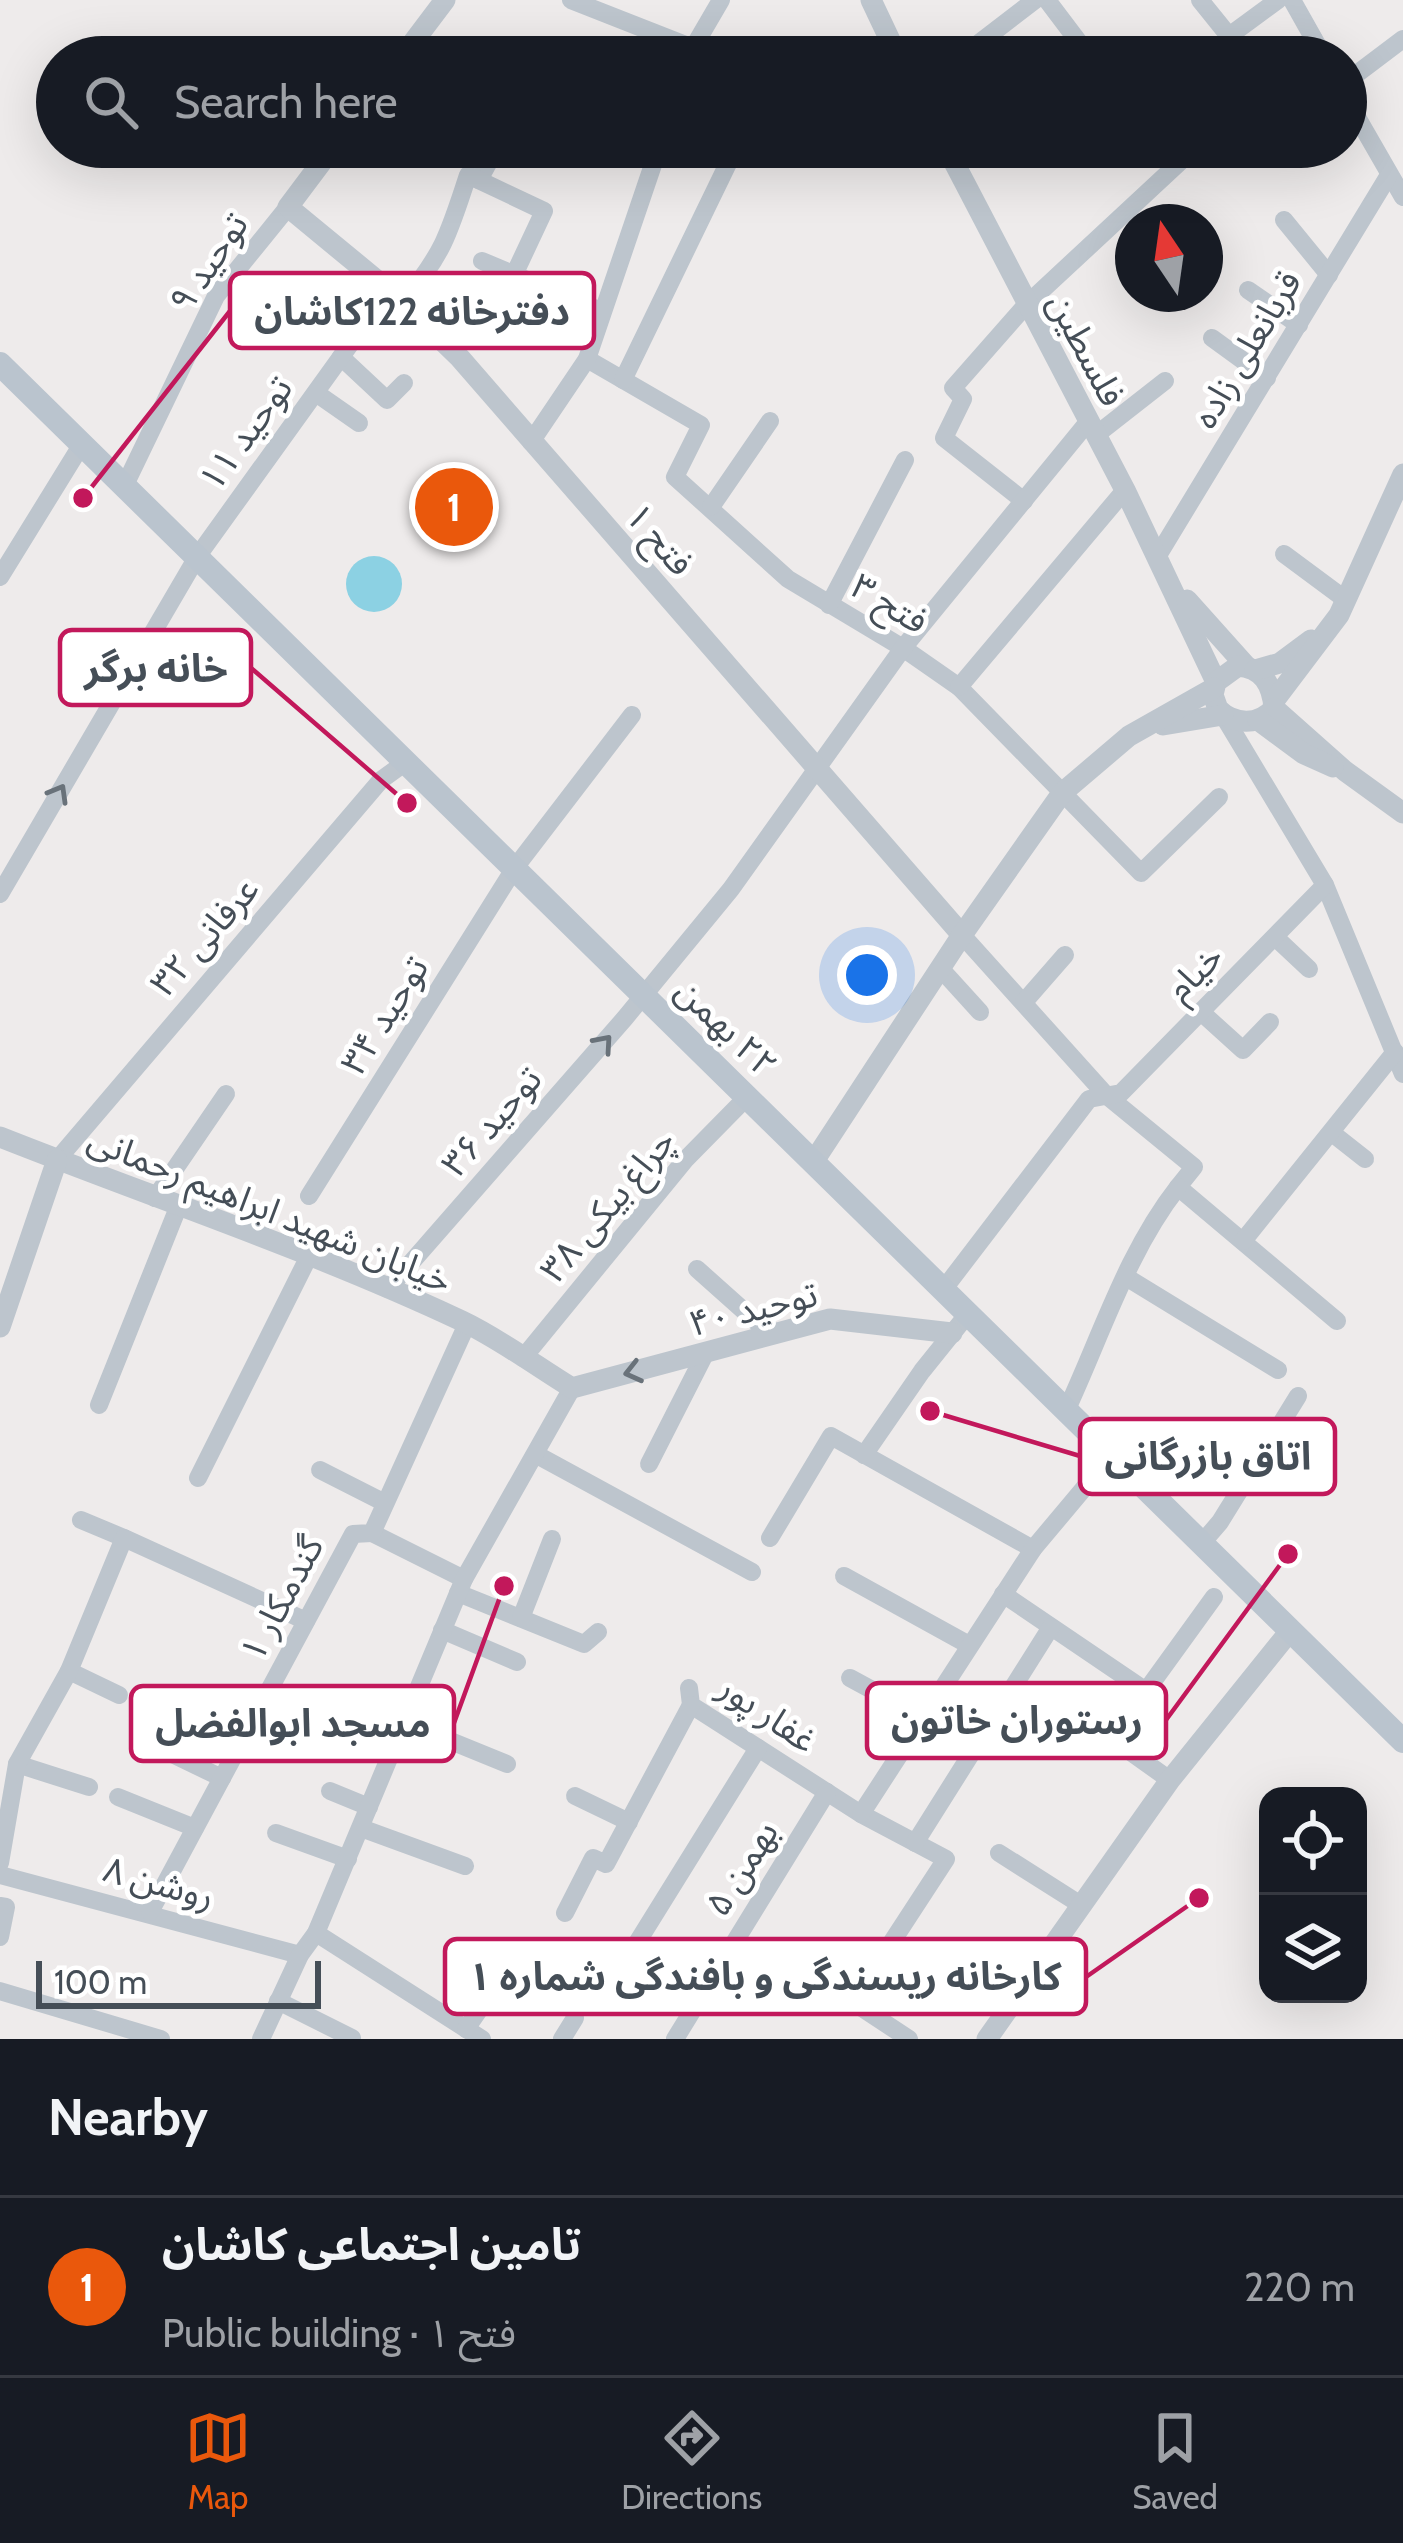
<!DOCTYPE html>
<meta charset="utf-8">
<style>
:root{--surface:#171b24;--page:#242831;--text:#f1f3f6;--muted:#9ea1a6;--line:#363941;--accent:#ea580c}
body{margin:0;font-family:Cabin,"Noto Sans Arabic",sans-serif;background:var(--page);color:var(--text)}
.controls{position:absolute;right:36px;bottom:36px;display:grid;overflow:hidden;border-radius:24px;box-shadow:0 12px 48px #0002}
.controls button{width:108px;height:108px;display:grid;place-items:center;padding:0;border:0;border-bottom:3px solid var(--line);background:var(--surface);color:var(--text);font:60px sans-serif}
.compass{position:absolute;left:1115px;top:204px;width:108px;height:108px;border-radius:50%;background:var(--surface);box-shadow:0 12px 48px #0002;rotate:347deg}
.scale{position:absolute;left:36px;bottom:30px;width:285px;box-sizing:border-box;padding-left:12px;border:6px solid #454e57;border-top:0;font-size:33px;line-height:42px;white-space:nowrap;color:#454e57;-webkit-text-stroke:9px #fff;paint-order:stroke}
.you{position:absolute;left:867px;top:975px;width:42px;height:42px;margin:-30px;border:9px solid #fff;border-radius:50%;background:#1a73e8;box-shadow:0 0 0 18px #1a73e833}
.badge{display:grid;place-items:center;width:78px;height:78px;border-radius:50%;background:var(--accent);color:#fff;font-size:39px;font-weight:700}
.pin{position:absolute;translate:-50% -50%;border:6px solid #fff;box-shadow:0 3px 12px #0006}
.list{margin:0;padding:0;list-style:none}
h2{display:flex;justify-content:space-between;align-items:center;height:156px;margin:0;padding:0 48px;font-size:51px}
h2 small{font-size:39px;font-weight:400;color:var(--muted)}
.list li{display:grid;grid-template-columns:78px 1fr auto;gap:36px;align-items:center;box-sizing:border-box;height:180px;padding:0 48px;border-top:3px solid var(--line)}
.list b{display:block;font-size:45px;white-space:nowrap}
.list p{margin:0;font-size:39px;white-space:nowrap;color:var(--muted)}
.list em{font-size:39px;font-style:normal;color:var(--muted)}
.icon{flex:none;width:66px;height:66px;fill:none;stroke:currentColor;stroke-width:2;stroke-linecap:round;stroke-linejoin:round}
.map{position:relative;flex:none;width:1403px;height:2039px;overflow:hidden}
.search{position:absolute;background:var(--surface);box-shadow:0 12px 48px #0002;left:36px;right:36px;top:36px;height:132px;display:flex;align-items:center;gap:30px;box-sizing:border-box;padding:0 42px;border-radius:66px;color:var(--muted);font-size:45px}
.sheet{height:336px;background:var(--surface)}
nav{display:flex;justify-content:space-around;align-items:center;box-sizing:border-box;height:168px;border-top:3px solid var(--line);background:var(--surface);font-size:33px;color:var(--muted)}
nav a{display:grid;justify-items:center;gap:6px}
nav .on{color:var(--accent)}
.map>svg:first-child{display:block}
.water{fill:#8cd1e3}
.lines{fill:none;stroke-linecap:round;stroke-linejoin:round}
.minor{stroke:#bdc5cd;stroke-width:18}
.tertiary{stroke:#bdc5cd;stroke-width:21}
.secondary{stroke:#bac4ce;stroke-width:24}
.oneway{stroke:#69727a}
.labels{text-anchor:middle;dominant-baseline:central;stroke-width:10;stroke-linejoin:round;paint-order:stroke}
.street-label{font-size:36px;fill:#454e57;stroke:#fff}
.leader{fill:none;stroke:#c2185b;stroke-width:4.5}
.callout-dot{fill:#c2185b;stroke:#fff;stroke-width:4.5}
.callout{fill:#fff;stroke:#c2185b;stroke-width:4.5}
.callout-label{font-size:39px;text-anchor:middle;font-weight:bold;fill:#454e57}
</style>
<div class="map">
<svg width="1403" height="2039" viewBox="0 0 1403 2039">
<rect width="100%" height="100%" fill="#eeebeb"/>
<!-- water -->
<circle class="water" cx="374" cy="584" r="28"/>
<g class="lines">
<!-- minor -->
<g class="minor">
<polyline points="571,0 693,48 690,57"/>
<polyline points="1047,0 1090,57"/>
<polyline points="1200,0 1229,36 1278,0"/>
<polyline points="1292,0 1324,57"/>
<polyline points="693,48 721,0"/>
<polyline points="961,57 1035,0"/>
<polyline points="1293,57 1313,38"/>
<polyline points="1346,82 1403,39"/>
<polyline points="1346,98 1403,197"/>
<polyline points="479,180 497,147"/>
<polyline points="1284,220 1329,275"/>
<polyline points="482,261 601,311"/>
<polyline points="1248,290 1299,325"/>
<path d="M403,302C443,254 449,234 468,175L544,211L514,275"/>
<polyline points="1212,338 1267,378"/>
<polyline points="341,357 387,400 404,383"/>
<polyline points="587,359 701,425 675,477 788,579 903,648 959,687 1141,873 1219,797"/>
<polyline points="623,380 736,147"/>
<polyline points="316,393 359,423"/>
<polyline points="1096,435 1165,381"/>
<polyline points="531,442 587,359 659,147"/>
<polyline points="124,487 216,296 288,207"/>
<polyline points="1024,501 944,438 963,399 953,388 1026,305 1196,147"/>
<polyline points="711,507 770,421"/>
<polyline points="1284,554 1346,600"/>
<polyline points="1157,557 1389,175"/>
<polyline points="0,577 82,444"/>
<polyline points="829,605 905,460"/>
<polyline points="959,687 1125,490"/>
<polyline points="1223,715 1325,885 1403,1074"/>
<polyline points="0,894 197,557 351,343 396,296"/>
<polyline points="962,935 1106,1095 1194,1167 1178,1187 1337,1321"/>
<polyline points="1275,937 1309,969"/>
<polyline points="940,968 980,1012"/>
<polyline points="1024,1002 1065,955"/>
<polyline points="1201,1012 1243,1050 1270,1022"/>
<polyline points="1332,1133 1365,1159"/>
<polyline points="57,1160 381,780 406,762"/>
<polyline points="309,1196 514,869 632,715"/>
<polyline points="155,1198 226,1094"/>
<polyline points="1243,1241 1395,1052"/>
<polyline points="697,1269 771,1335"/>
<polyline points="1126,1277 1278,1370"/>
<polyline points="388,1289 625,1018 731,889 903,648 1088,422"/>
<polyline points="943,1290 1089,1099 1121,1093 1325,885"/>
<polyline points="523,1358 685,1160 746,1098"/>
<polyline points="99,1405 179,1205"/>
<path d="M1066,1411C1101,1336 1127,1252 1178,1187"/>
<polyline points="537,1455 752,1572"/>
<polyline points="864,1455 922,1371 967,1315"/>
<polyline points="649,1464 705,1354"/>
<polyline points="320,1470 385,1503"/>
<polyline points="198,1478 310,1254"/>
<polyline points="81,1520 124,1538"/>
<polyline points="372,1533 464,1579"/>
<polyline points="770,1538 831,1436 1033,1549"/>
<polyline points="1201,1544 1220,1522 1298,1396"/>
<polyline points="844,1576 969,1645"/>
<polyline points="458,1593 584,1644 598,1632"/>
<polyline points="1003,1594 1146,1691 1214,1597"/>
<polyline points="521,1618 552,1539"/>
<polyline points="442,1630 517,1662"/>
<polyline points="69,1671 119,1695"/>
<polyline points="850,1678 922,1717"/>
<polyline points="689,1688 691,1705 861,1814 946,1859 854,2000"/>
<polyline points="1073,1711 1170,1780"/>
<polyline points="404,1722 507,1764"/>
<polyline points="141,1739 222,1778"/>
<polyline points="17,1764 89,1787"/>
<polyline points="330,1791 369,1807"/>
<polyline points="575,1796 629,1822"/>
<polyline points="118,1797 195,1828"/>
<polyline points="861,1814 1033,1549 1111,1456"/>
<polyline points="361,1828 465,1866"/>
<polyline points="276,1833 348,1859"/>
<polyline points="915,1843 1051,1627"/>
<polyline points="999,1853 1081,1905"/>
<polyline points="0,1863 17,1764 69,1671 124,1538 306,1621"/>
<polyline points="0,1875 300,1955"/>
<polyline points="0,1906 6,1907 0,1937"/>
<polyline points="150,1912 353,1534 372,1533 467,1324"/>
<polyline points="565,1913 593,1858 606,1864 691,1705"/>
<polyline points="316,1933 482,2039"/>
<polyline points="622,1967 758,1748"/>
<polyline points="803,1969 909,2039"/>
<polyline points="0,1991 161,2039"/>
<polyline points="278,2001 352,2038"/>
<polyline points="466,2029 516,1956"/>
<polyline points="261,2039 300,1955 316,1933 464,1579 572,1388"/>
<polyline points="562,2039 575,2018"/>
<polyline points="675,2039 827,1792"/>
</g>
<!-- tertiary -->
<g class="tertiary">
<polyline points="871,0 898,57"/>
<polyline points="402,57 445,0"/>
<polyline points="333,147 288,207 396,296 460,358 962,935"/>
<polyline points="946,147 1125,490 1216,682"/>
<polyline points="1187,600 1247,667"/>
<path d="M1238,666C1263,668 1272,685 1274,708C1259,726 1234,725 1218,709L1213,695L1216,682Z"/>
<polyline points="1255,670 1280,663 1311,640"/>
<polyline points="1274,701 1339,615 1403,474"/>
<polyline points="1274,708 1345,771 1403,813"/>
<polyline points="1258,720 1304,754 1333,767"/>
<polyline points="1163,725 1223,715"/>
<path d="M0,1137C154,1198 311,1250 462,1321C500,1339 536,1366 572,1388L830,1319L952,1333"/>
<polyline points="814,1161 962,935 1062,793 1129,736 1214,688"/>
<polyline points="0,1327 57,1160"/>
<polyline points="987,2039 1170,1780 1290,1631"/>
</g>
<!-- secondary -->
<polyline class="secondary" points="0,364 1403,1741"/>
</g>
<!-- one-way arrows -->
<defs><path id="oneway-chevron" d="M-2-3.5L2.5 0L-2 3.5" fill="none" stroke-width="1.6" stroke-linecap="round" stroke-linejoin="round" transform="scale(3)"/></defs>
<g class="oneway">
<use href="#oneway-chevron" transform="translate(59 793) rotate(-60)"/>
<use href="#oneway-chevron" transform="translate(604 1043) rotate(-49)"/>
<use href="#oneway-chevron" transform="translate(633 1372) rotate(166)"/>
</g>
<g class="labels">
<!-- street labels -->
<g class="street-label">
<text transform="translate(208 262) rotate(-56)">توحید ۹</text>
<text transform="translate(1087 349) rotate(62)">فلسطین</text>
<text transform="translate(1246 349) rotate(-59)">قربانعلی زاده</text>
<text transform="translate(245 433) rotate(-54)">توحید ۱۱</text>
<text transform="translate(660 539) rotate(49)">فتح ۱</text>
<text transform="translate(890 603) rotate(31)">فتح ۳</text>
<text transform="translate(204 936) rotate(-49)">عرفانی ۳۲</text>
<text transform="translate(1194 972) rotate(-45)">خیام</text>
<text transform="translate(384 1015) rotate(-58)">توحید ۳۴</text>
<text transform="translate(727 1027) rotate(44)">٢٢ بهمن</text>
<text transform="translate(491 1121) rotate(-49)">توحید ۳۶</text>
<text transform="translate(607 1205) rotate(-50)">چراغ بیکی ۳۸</text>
<text transform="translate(270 1209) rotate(22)">خیابان شهید ابراهیم رحمانی</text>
<text transform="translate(753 1308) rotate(-14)">توحید ۴۰</text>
<text transform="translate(281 1598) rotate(-62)">گندمکار ۱</text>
<text transform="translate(768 1713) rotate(34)">غفار پور</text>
<text transform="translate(741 1868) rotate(-58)">بهمن ۵</text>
<text transform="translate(159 1882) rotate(15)">روشن ۸</text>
</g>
</g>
<!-- callouts -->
<path class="leader" d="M83 498L230 311M407 803L251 668M930 1411L1080 1456M1288 1554L1166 1720M504 1586L454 1723M1199 1898L1086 1977"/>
<g class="callout-dot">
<circle cx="83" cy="498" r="12"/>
<circle cx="407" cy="803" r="12"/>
<circle cx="930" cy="1411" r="12"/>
<circle cx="1288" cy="1554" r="12"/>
<circle cx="504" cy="1586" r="12"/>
<circle cx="1199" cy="1898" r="12"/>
</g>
<g class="callout">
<rect x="230" y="273" width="364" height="75" rx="12"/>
<rect x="60" y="630" width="191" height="75" rx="12"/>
<rect x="1080" y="1419" width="255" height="75" rx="12"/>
<rect x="867" y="1683" width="299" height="75" rx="12"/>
<rect x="131" y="1686" width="323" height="75" rx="12"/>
<rect x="445" y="1939" width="641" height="75" rx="12"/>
</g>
<g class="callout-label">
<text x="412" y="325">دفترخانه 122کاشان</text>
<text x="156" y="682">خانه برگر</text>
<text x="1208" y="1470">اتاق بازرگانی</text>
<text x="1017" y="1734">رستوران خاتون</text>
<text x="293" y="1737">مسجد ابوالفضل</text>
<text x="765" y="1990">کارخانه ریسندگی و بافندگی شماره ۱</text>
</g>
</svg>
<div class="controls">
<button><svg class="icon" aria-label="locate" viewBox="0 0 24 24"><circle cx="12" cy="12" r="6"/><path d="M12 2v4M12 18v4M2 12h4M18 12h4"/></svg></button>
<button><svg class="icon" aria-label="layers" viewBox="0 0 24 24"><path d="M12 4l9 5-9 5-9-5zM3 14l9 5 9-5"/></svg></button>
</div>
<svg class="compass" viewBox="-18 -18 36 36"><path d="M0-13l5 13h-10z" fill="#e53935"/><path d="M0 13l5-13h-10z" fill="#9ea1a6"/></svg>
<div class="scale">100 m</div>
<div class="you"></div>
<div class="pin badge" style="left:454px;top:507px">1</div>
<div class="search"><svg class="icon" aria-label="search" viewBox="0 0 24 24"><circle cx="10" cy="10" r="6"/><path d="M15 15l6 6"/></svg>Search here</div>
</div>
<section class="sheet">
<h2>Nearby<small></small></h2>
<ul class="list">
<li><span class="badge">1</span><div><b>تامین اجتماعی کاشان</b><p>Public building · فتح ۱</p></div><em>220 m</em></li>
</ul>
</section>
<nav>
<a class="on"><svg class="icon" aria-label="map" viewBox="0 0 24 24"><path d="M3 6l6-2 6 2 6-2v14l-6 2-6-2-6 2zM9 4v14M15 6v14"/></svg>Map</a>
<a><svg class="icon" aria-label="directions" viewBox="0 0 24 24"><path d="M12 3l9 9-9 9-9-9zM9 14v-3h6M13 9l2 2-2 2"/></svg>Directions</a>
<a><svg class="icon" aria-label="saved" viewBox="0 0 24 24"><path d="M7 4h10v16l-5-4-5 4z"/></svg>Saved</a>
</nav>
